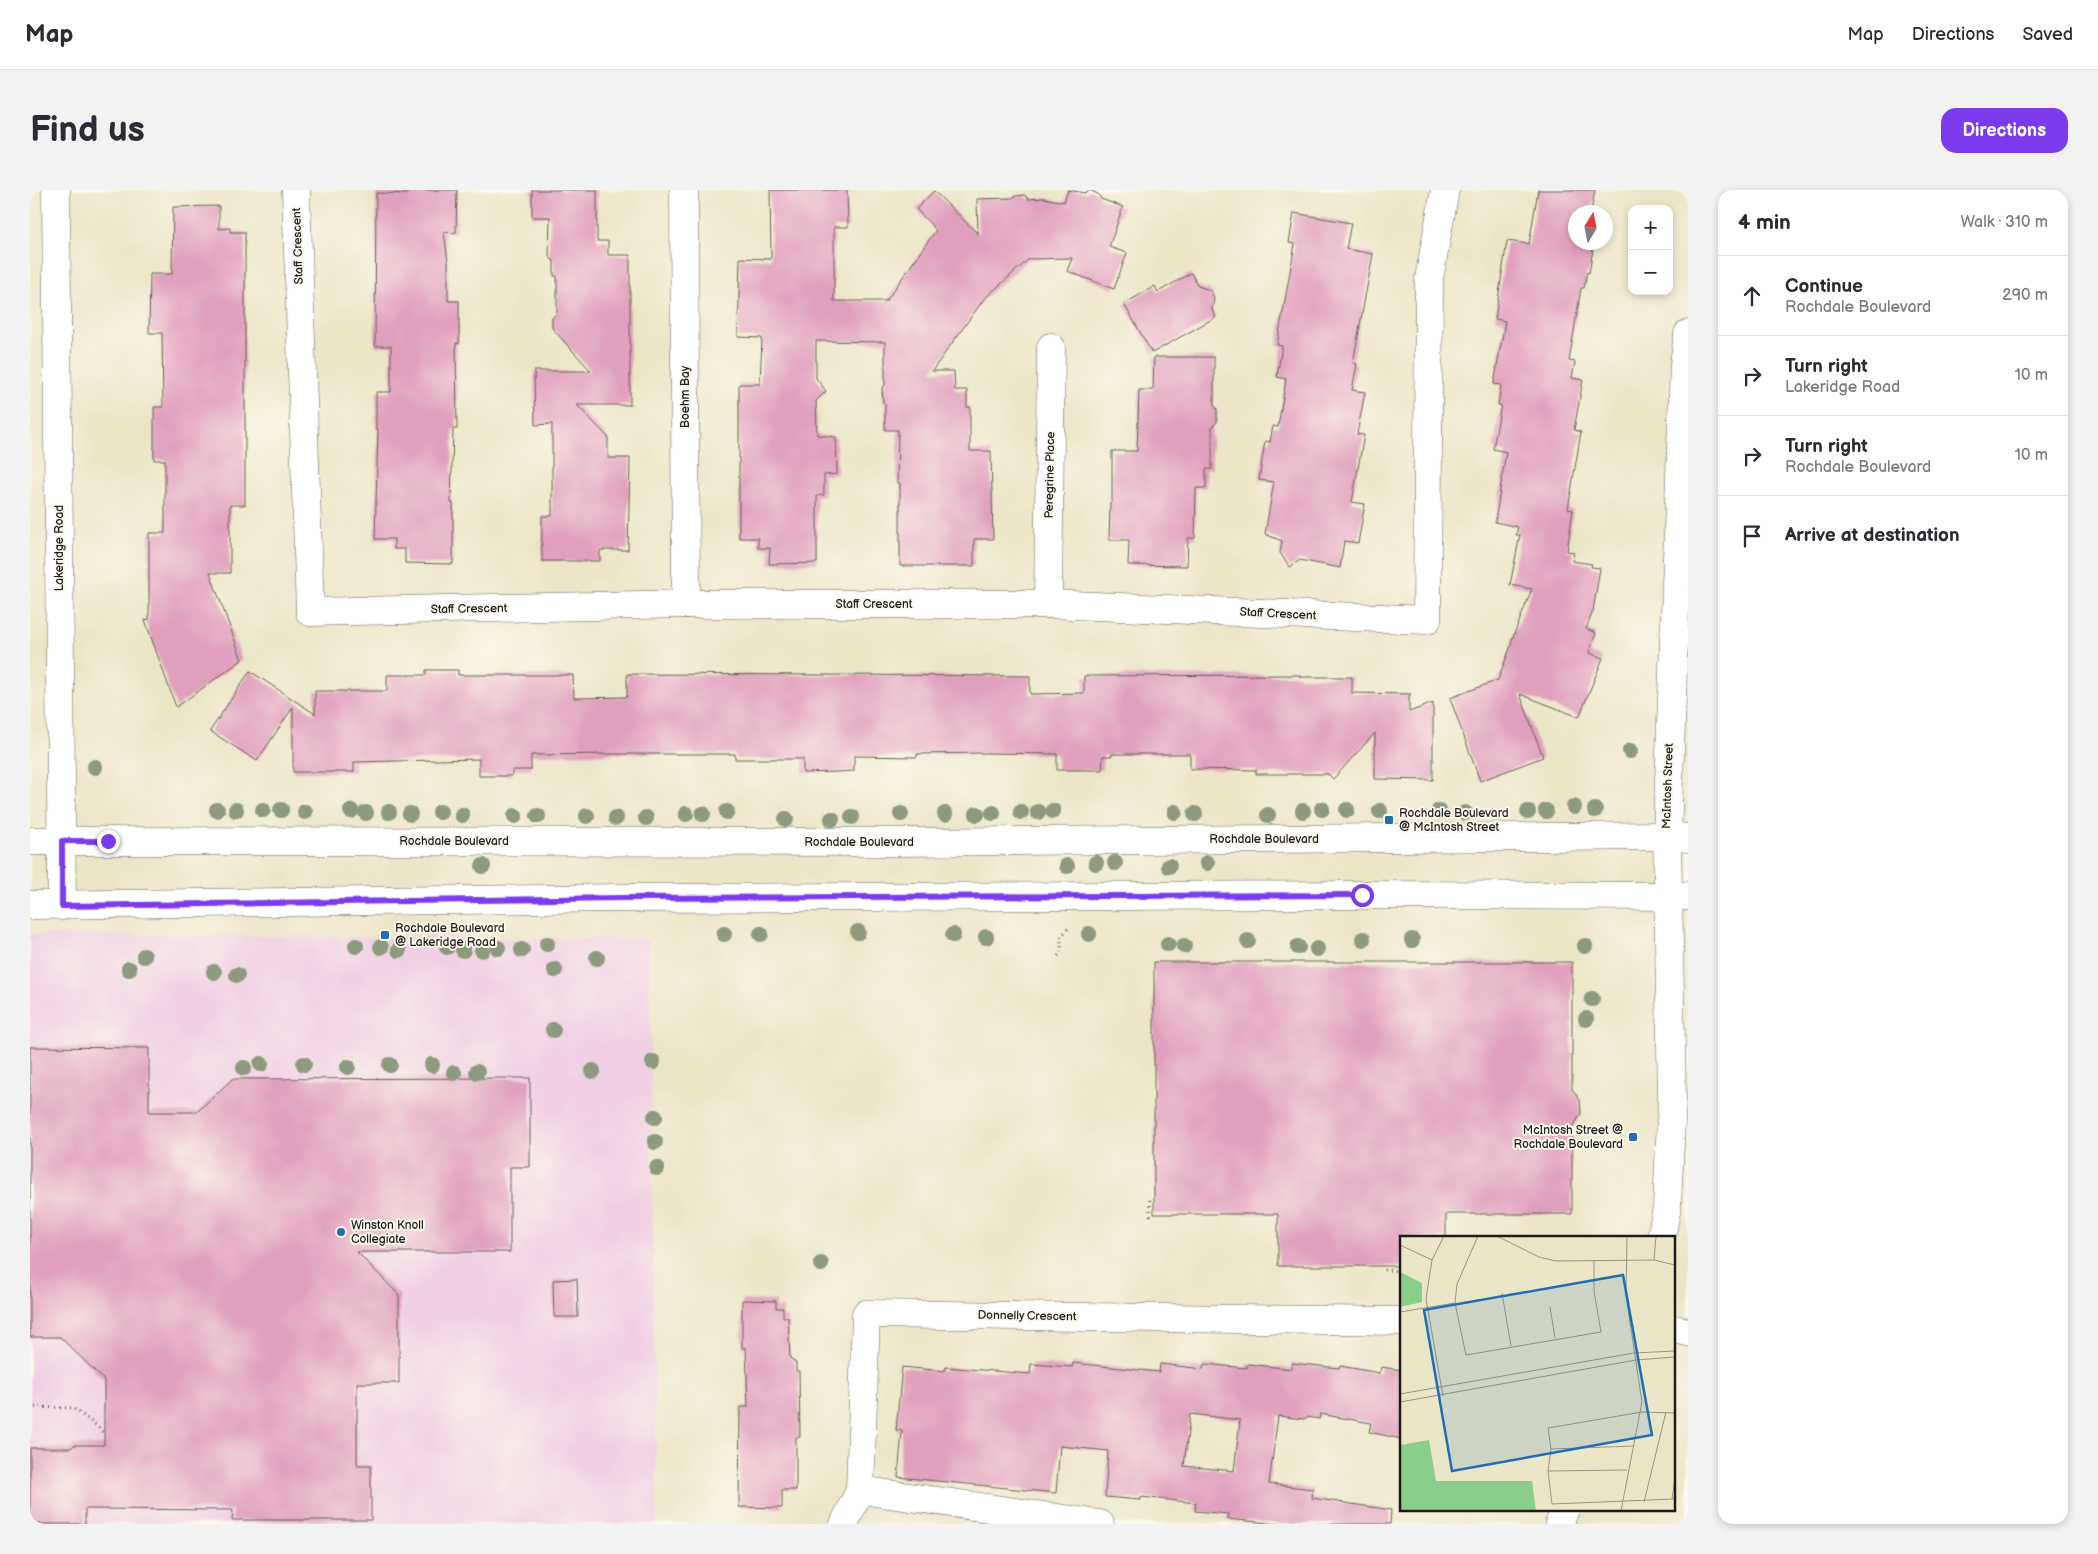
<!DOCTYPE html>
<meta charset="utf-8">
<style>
:root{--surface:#fff;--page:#f2f2f3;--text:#2b2b33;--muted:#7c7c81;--line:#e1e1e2;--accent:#7c3aed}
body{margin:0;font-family:"Balsamiq Sans",sans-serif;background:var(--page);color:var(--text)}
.controls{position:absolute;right:15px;top:15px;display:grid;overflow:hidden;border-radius:10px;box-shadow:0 2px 8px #0003}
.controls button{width:45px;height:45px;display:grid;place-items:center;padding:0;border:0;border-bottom:1px solid var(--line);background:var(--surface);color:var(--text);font:25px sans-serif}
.compass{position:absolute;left:1538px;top:15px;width:45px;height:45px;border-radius:50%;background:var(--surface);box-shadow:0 2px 8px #0003;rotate:10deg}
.stop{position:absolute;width:15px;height:15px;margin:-11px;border:4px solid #7c3aed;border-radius:50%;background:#fff}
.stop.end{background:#7c3aed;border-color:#fff;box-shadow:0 1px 5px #0008}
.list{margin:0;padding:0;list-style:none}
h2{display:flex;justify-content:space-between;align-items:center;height:65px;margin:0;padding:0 20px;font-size:21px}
h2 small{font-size:16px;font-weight:400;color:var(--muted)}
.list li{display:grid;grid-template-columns:32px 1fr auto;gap:15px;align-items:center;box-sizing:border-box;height:80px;padding:0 20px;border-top:1px solid var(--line)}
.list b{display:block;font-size:19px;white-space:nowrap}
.list p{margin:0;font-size:16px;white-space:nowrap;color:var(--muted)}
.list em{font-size:16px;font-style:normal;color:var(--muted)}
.icon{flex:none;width:28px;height:28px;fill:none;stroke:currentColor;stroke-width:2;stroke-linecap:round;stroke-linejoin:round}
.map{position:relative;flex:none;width:1658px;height:1334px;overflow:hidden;border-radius:15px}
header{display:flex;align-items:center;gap:30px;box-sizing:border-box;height:70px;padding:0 25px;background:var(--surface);border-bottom:1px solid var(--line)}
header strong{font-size:24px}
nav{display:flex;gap:28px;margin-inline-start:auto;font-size:18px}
.intro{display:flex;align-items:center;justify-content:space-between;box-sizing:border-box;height:120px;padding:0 30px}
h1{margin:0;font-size:35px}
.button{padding:12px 22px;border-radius:15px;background:var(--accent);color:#fff;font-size:18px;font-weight:700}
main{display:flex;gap:30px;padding:0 30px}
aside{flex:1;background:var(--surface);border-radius:15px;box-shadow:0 2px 8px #0003}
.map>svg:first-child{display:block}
.built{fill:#f0d0e4}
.building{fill:#e1a0be;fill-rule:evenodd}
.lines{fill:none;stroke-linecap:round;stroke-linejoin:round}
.minor-casing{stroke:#656359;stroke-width:29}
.major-casing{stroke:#656359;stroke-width:29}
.path{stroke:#656359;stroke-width:3;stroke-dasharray:1 4;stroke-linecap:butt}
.minor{stroke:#fff;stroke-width:28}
.major{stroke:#fff;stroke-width:28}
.tree{fill:#8e9a7f}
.route{stroke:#7c3aed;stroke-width:6}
.poi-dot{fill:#1f6fb2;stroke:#fbf7ec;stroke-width:2}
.labels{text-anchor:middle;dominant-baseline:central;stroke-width:4;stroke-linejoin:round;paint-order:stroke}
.street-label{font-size:12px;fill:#1c1c1c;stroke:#fbf7ec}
.poi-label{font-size:12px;fill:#1c1c1c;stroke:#fbf7ec;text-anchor:start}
.inset-road{fill:none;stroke:#999584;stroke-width:1}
.view{fill:#1f6fb2;fill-opacity:0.15;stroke:#1f6fb2;stroke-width:2.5}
.inset-edge{fill:none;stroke:#1c1c1c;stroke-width:2.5}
</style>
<header>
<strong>Map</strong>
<nav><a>Map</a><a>Directions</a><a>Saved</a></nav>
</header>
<div class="intro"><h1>Find us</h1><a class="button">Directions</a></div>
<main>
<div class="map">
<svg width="1658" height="1334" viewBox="0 0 1658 1334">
<rect width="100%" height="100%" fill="#fbf7ec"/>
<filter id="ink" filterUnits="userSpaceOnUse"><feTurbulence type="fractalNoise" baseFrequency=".02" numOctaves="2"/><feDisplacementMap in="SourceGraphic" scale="10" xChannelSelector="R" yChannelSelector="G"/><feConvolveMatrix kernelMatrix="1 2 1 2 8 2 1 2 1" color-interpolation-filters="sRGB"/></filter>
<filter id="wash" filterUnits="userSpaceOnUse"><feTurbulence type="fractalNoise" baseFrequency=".0096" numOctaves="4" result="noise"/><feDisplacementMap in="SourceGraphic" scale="20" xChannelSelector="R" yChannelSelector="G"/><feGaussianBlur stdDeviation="1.12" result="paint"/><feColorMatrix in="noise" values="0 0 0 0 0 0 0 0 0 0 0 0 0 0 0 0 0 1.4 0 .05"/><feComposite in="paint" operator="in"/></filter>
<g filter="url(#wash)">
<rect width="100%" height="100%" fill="#ece6c9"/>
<!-- built -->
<polygon class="built" points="0,744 619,749 627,1334 0,1334"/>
<g id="blocks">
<!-- building -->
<g class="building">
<polygon points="380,0 427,0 426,43 414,42 418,72 418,111 429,111 429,154 426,153 427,239 423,239 421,313 423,313 423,374 375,373 375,359 364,359 364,349 345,349 348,239 346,239 346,202 361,202 361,156 345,156 346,3 377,4 377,1"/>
<polygon points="502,0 567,0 567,51 578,51 578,65 600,65 600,215 547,215 578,247 578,268 600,268 598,360 570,360 570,371 512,371 512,326 522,326 522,234 505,235 504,181 561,181 522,138 522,128 527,123 527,86 524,86 524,71 519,67 520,27 502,27"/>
<polygon points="740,0 817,0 818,37 804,37 804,111 856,111 906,40 886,19 904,1 948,44 947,9 982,8 985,6 995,5 998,9 1014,8 1034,12 1038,0 1055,3 1059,0 1068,4 1071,9 1093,17 1079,57 1097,63 1084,99 1037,81 1042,68 999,69 954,109 902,181 924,181 925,200 937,200 937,217 940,217 940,261 961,261 963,349 944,349 944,376 870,376 870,293 867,293 868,240 855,240 855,214 853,212 852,198 855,195 855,152 786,151 786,188 796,201 786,211 787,245 806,247 807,284 794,285 794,305 787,306 787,373 739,374 740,358 728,358 728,348 709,348 709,194 730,194 732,148 708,147 710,68 741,69"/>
<polygon points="1508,0 1565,0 1561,22 1546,22 1546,52 1564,53 1559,83 1557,82 1554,98 1551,98 1539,171 1545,172 1542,188 1553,190 1544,240 1551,242 1538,319 1543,320 1537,361 1544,362 1542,371 1562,374 1561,377 1570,378 1563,421 1556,439 1566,443 1559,463 1573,468 1549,527 1490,504 1513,567 1450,591 1420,508 1468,490 1482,453 1481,452 1502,399 1480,395 1490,345 1486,345 1488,337 1465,332 1476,262 1463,259 1471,215 1468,215 1471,195 1464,194 1475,131 1465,129 1477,51 1499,54"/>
<polygon points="189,16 189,39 200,38 200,42 215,42 215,315 200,315 200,383 180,383 212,470 146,517 115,430 119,429 119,343 135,343 135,270 124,270 124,217 133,217 132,143 119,143 120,84 142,84 143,17"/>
<polygon points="1264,23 1321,33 1316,59 1343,64 1323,173 1327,174 1322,200 1335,202 1327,244 1334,245 1322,312 1335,314 1328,353 1314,351 1310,378 1270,370 1260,377 1250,363 1252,351 1235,344 1244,292 1229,290 1235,251 1240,252 1243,236 1248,237 1256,189 1247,187 1252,156 1247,155 1265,54 1259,53"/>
<polygon points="1161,83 1168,96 1180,100 1184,108 1182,120 1186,127 1122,163 1094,114 1125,96 1128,102"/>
<polygon points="1124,167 1184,167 1184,216 1187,219 1187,232 1182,237 1182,279 1176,279 1176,298 1166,298 1165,348 1158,348 1157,376 1098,375 1099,350 1079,350 1080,313 1082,313 1082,261 1107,261 1109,200 1123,200"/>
<polygon points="396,480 428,480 428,485 543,485 544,508 597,507 597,484 1000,486 1000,504 1054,503 1054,486 1270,485 1270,487 1322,487 1322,503 1381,504 1379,506 1379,522 1403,513 1403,590 1345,589 1345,543 1303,589 1298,584 1226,584 1226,580 1160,579 1160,564 1082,564 1082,566 1073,566 1072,580 1027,580 1027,564 956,563 887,564 887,567 824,566 824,581 806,582 773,583 773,569 705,569 705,564 586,564 501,565 501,580 482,580 482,586 449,586 449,569 324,572 324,582 263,582 263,517 227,571 180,541 220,481 285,524 285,501 357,501 357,485 396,485"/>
<polygon points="1124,772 1542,772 1542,899 1550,910 1551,924 1542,938 1542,1024 1416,1024 1416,1048 1372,1048 1372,1076 1248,1076 1248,1024 1124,1024"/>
<polygon points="0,857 119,858 119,922 167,922 202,889 500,888 500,977 480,977 480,1062 327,1062 369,1105 369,1193 327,1193 327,1275 341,1275 341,1330 202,1330 203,1320 55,1319 55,1334 0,1334 0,1258 41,1258 44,1255 74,1255 74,1190 30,1147 0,1147"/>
<polygon points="547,1089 548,1127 524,1127 523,1090"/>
<polygon points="712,1110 746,1111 746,1118 753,1118 753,1127 758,1127 760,1168 766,1173 766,1181 769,1181 770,1247 766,1247 766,1300 752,1300 752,1318 709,1317 710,1217 718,1217 716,1158 712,1158"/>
<path d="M1043,1173L1129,1182L1130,1174L1173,1179L1174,1174L1217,1178L1218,1174L1261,1179L1262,1173L1309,1178L1310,1176L1350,1183L1351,1177L1372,1180V1249L1339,1242L1341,1233L1290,1224L1289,1229L1277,1227L1274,1229L1248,1226L1239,1294L1283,1299L1282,1308L1361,1320L1360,1334H1248L1197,1329L1198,1324L1165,1321L1166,1313L1111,1307V1310L1075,1307L1078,1261L1030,1256L1026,1303L868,1287L872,1241L866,1240L872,1177L914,1181L916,1177L1000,1184L1001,1174L1042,1177ZM1160,1224L1210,1230L1204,1281L1154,1276Z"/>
</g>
</g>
</g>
<g filter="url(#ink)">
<use href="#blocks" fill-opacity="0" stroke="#656359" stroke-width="1"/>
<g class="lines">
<!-- minor casing -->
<g class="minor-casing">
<g id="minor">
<polyline points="26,0 32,716"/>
<polyline points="266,0 280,422 656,414 1018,414 1397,430 1399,89 1415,0"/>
<polyline points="654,0 656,414"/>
<polyline points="1018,414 1021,157"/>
<polyline points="1631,1048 1637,1017 1642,909 1637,646 1654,174 1658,144"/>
<polyline points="1644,1139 1658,1142"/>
<polyline points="830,1300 1070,1334"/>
<polyline points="814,1334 830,1300 836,1124 1372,1131"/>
<polyline points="1529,1334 1535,1320"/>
</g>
</g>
<!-- major casing -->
<g class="major-casing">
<g id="major">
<polyline points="0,651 861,652 1637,646 1658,648"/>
<polyline points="0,715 591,708 1332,705 1658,706"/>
</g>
</g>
<!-- path -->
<g class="path">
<polyline points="1028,766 1031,763 1031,747 1040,736"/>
<polyline points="1120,1026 1120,1010"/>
<polyline points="1354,1080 1371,1081 1371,1103"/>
<polyline points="0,1217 43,1218 67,1236 74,1243"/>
</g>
<!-- minor -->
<use href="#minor" class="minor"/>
<!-- major -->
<use href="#major" class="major"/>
</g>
<!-- trees -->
<g class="tree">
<circle cx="1600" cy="561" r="8"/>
<circle cx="65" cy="577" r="8"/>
<circle cx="1544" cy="617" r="8"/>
<circle cx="1292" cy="619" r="8"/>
<circle cx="187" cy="620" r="8"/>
<circle cx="206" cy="620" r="8"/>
<circle cx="233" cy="620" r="8"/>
<circle cx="251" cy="620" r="8"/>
<circle cx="1317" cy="620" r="8"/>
<circle cx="1565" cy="620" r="8"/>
<circle cx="321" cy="621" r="8"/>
<circle cx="1023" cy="621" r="8"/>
<circle cx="1273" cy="621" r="8"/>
<circle cx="1350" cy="621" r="8"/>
<circle cx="1409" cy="621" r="8"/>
<circle cx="1516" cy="621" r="8"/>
<circle cx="275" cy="622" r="8"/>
<circle cx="359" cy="622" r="8"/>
<circle cx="410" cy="622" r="8"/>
<circle cx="697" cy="622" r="8"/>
<circle cx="991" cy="622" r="8"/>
<circle cx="1008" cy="622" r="8"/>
<circle cx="1145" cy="622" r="8"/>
<circle cx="1498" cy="622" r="8"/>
<circle cx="336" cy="623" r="8"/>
<circle cx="963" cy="623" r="8"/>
<circle cx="1435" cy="623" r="8"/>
<circle cx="380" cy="624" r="8"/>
<circle cx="656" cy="624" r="8"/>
<circle cx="673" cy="624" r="8"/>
<circle cx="871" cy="624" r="8"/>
<circle cx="915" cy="624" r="8"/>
<circle cx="947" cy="624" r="8"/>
<circle cx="1165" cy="624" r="8"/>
<circle cx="432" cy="625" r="8"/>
<circle cx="1238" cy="625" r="8"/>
<circle cx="485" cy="626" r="8"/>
<circle cx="508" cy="626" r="8"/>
<circle cx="557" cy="626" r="8"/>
<circle cx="822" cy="627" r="8"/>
<circle cx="586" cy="628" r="8"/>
<circle cx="616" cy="628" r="8"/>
<circle cx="756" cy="629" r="8"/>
<circle cx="802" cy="629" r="8"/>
<circle cx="1066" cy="673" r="8"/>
<circle cx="1085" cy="673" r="8"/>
<circle cx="1177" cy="673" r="8"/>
<circle cx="453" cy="676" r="8"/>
<circle cx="1037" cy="676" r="8"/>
<circle cx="1139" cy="676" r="8"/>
<circle cx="828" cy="742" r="8"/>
<circle cx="694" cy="744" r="8"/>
<circle cx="731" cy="744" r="8"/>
<circle cx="1059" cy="744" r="8"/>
<circle cx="923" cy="745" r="8"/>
<circle cx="956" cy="747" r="8"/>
<circle cx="1333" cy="749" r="8"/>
<circle cx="1382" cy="750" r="8"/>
<circle cx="1218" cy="751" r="8"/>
<circle cx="517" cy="754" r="8"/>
<circle cx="1138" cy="754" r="8"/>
<circle cx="326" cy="756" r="8"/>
<circle cx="1154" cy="756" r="8"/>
<circle cx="1555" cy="756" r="8"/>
<circle cx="351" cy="757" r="8"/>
<circle cx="417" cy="757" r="8"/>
<circle cx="1268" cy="757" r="8"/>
<circle cx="468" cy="758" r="8"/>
<circle cx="1287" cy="759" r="8"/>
<circle cx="369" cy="760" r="8"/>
<circle cx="433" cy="760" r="8"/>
<circle cx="452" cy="760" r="8"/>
<circle cx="492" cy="760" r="8"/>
<circle cx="114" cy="766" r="8"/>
<circle cx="567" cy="768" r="8"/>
<circle cx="99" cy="779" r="8"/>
<circle cx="525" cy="780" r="8"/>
<circle cx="184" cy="782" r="8"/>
<circle cx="207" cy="785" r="8"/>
<circle cx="1562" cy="809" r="8"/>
<circle cx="1556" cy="829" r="8"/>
<circle cx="523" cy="840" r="8"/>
<circle cx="623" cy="872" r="8"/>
<circle cx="231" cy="874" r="8"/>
<circle cx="274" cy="874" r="8"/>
<circle cx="360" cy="875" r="8"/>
<circle cx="402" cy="875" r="8"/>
<circle cx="318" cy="877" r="8"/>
<circle cx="214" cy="878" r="8"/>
<circle cx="563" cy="881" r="8"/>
<circle cx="447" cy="882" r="8"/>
<circle cx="424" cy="883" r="8"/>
<circle cx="625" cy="927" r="8"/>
<circle cx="625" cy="952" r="8"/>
<circle cx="627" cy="978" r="8"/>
<circle cx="791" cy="1074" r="8"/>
</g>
</g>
<g class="lines" filter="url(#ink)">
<!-- route -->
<polyline class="route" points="78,651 32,651 32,716 591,708 1332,705"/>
</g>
<!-- markers -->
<g class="poi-dot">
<rect x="1354" y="625" width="10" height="10" rx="2.5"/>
<rect x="350" y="740" width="10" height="10" rx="2.5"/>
<rect x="1598" y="942" width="10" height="10" rx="2.5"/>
<circle cx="311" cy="1042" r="5"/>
</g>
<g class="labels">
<!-- street labels -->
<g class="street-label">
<text transform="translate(268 56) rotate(-92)">Staff Crescent</text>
<text transform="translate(655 207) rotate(-90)">Boehm Bay</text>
<text transform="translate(1020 285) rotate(-89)">Peregrine Place</text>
<text transform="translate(29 358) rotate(-90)">Lakeridge Road</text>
<text x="844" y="414">Staff Crescent</text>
<text transform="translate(439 419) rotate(-1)">Staff Crescent</text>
<text transform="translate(1248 424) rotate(3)">Staff Crescent</text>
<text transform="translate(1638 596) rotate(-88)">McIntosh Street</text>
<text x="1234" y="649">Rochdale Boulevard</text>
<text x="424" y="651">Rochdale Boulevard</text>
<text x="829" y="652">Rochdale Boulevard</text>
<text transform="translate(997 1126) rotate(1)">Donnelly Crescent</text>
</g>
<!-- poi labels -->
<g class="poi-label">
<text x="1369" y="623">Rochdale Boulevard<tspan x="1369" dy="14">@ McIntosh Street</tspan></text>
<text x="365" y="738">Rochdale Boulevard<tspan x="365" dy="14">@ Lakeridge Road</tspan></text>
<text x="1593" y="940" text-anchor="end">McIntosh Street @<tspan x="1593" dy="14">Rochdale Boulevard</tspan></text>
<text x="321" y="1035">Winston Knoll<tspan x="321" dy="14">Collegiate</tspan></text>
</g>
</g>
<!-- overview -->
<g transform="translate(1370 1046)">
<rect width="275" height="275" fill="#ece6c9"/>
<path d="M0,36L22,47V66L0,71ZM29,204L36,245H132L136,275H0V209Z" fill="#8acf89"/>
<path class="inset-road" d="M78,0L57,48L55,67L66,119L201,96L194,55V25M97,0L139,21L156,25L254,24L275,29M0,9L32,24M254,24L256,0M102,57L111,110M150,71L155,102M0,76L55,67M0,158L234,117L275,115M43,160L26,63L32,24L44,0M0,166L236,124L275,121M275,177L242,176L148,192L151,213L148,235L152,268L275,263M151,213L234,210M148,235L227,234M272,263L275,242M244,266L266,176M221,275L242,166L226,60L227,0"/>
<path class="view" d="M223,39L252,199L52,235L24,74Z"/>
<rect width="275" height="275" class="inset-edge"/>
</g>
</svg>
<div class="controls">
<button>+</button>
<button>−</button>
</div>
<svg class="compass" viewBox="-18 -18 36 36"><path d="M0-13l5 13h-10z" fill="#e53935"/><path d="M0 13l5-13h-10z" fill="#7c7c81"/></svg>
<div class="stop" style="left:1332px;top:705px"></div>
<div class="stop end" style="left:78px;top:651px"></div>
</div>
<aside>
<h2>4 min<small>Walk · 310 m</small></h2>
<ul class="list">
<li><svg class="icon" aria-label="ahead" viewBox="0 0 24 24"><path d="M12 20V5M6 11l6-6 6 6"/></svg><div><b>Continue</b><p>Rochdale Boulevard</p></div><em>290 m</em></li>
<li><svg class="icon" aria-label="right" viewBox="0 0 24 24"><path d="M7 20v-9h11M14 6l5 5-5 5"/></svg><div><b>Turn right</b><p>Lakeridge Road</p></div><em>10 m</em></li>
<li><svg class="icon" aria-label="right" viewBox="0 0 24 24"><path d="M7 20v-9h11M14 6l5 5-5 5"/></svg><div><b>Turn right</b><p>Rochdale Boulevard</p></div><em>10 m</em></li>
<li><svg class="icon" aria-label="arrive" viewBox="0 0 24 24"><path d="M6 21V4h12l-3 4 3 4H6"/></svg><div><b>Arrive at destination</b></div></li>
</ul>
</aside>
</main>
